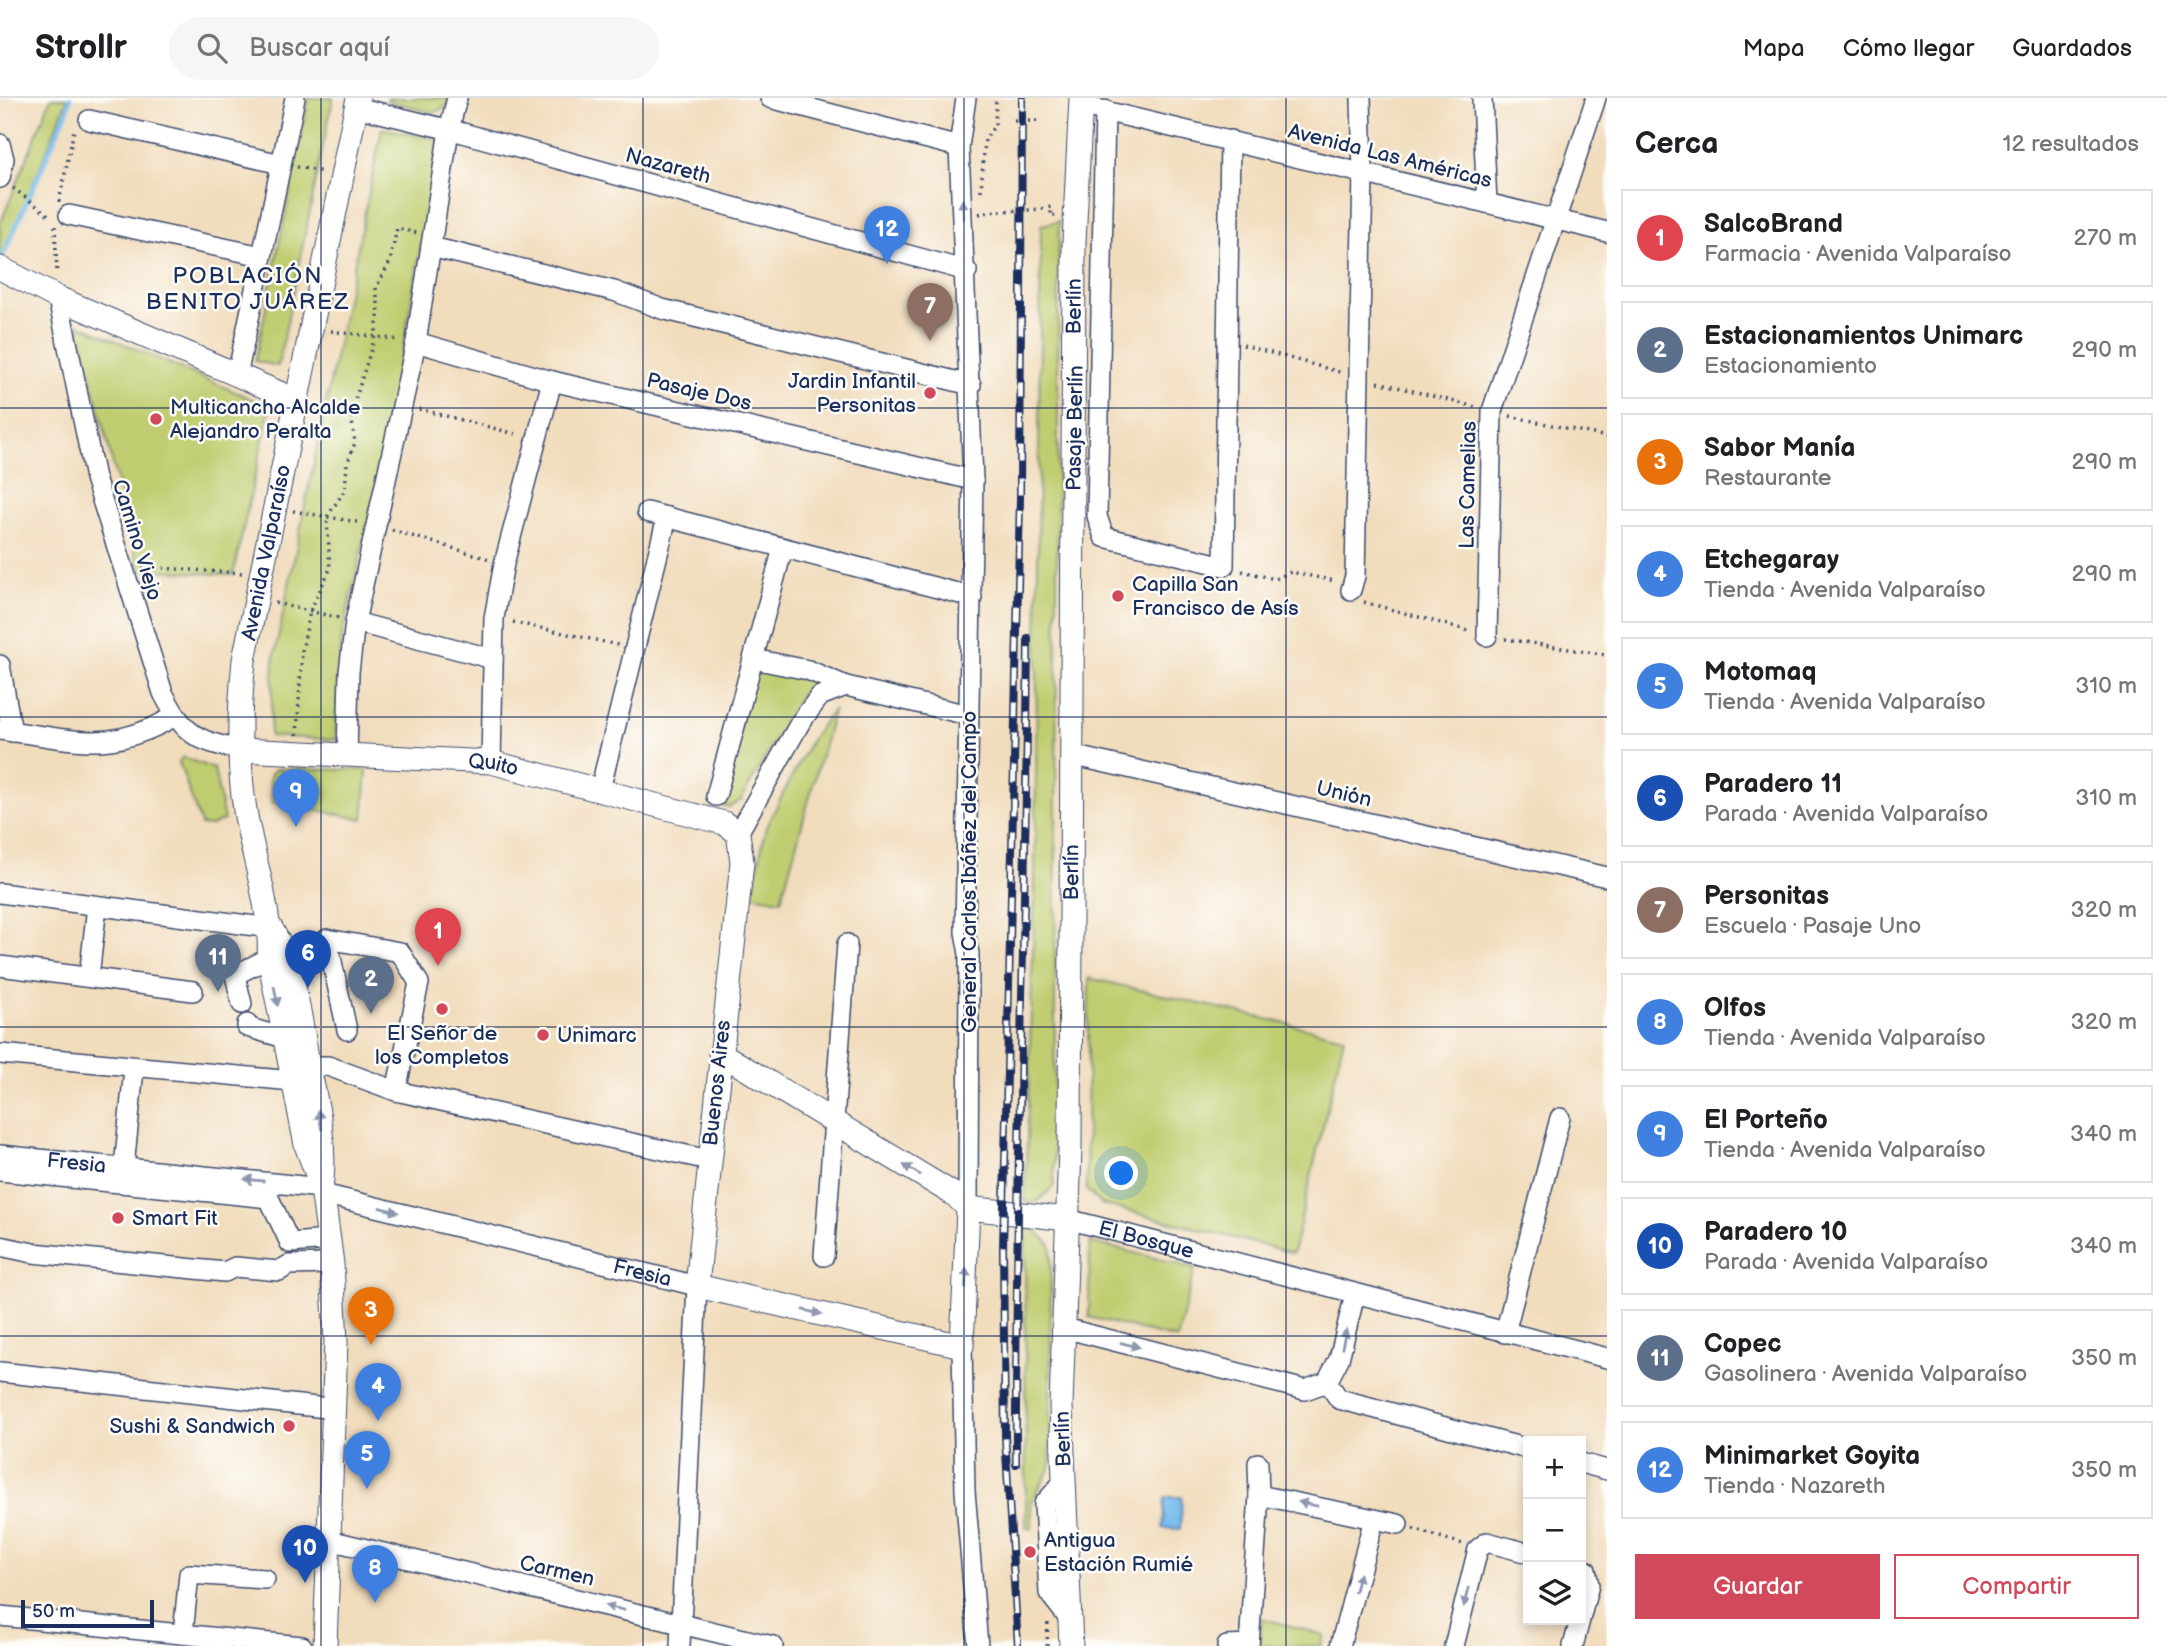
<!DOCTYPE html>
<html lang="es">
<meta charset="utf-8">
<style>
:root{--surface:#fff;--page:#f6f6f6;--text:#202124;--muted:#757577;--line:#e0e0e0;--accent:#d1495b}
body{margin:0;font-family:"Balsamiq Sans",sans-serif;background:var(--page);color:var(--text)}
.controls{position:absolute;right:21px;bottom:21px;display:grid;overflow:hidden;border-radius:0px;box-shadow:0 4px 10px #0003}
.controls button{width:63px;height:63px;display:grid;place-items:center;padding:0;border:0;border-bottom:2px solid var(--line);background:var(--surface);color:var(--text);font:35px sans-serif}
.scale{position:absolute;left:21px;bottom:18px;width:133px;box-sizing:border-box;padding-left:7px;border:4px solid #1b2f5e;border-top:0;font-size:19px;line-height:24px;white-space:nowrap;color:#1b2f5e;-webkit-text-stroke:5px #fdfcf7;paint-order:stroke}
.you{position:absolute;left:1122px;top:1076px;width:24px;height:24px;margin:-18px;border:5px solid #fff;border-radius:50%;background:#1a73e8;box-shadow:0 0 0 10px #1a73e833}
.badge{display:grid;place-items:center;width:46px;height:46px;border-radius:50%;background:var(--accent);color:#fff;font-size:23px;font-weight:700}
.pin{position:absolute;translate:-50% -58px;filter:drop-shadow(0 2px 4px #0008)}
.pin::after{content:'';position:absolute;top:37px;width:24px;height:21px;background:inherit;clip-path:polygon(0 0,100% 0,50% 100%)}
.list{margin:0;padding:0;list-style:none}
h2{display:flex;justify-content:space-between;align-items:center;height:91px;margin:0;padding:0 28px;font-size:30px}
h2 small{font-size:23px;font-weight:400;color:var(--muted)}
.list li{display:grid;grid-template-columns:46px 1fr auto;gap:21px;align-items:center;box-sizing:border-box;height:98px;margin:0 14px 14px;padding:0 14px;border:2px solid var(--line);border-radius:0px}
.list b{display:block;font-size:26px;white-space:nowrap}
.list p{margin:0;font-size:23px;white-space:nowrap;color:var(--muted)}
.list em{font-size:23px;font-style:normal;color:var(--muted)}
.actions{display:flex;gap:14px;padding:21px 28px}
.actions a{flex:1;padding:16px 0;border:2px solid var(--accent);border-radius:0px;text-align:center;font-size:24px;color:var(--accent)}
.actions .main{background:var(--accent);color:#fff}
.icon{flex:none;width:38px;height:38px;fill:none;stroke:currentColor;stroke-width:2;stroke-linecap:round;stroke-linejoin:round}
.map{position:relative;flex:none;width:1607px;height:1548px;overflow:hidden}
header{display:flex;align-items:center;gap:42px;box-sizing:border-box;height:98px;padding:0 35px;background:var(--surface);border-bottom:2px solid var(--line)}
header strong{font-size:33px}
nav{display:flex;gap:38px;margin-inline-start:auto;font-size:24px}
.search{width:490px;height:63px;background:var(--page);display:flex;align-items:center;gap:18px;box-sizing:border-box;padding:0 24px;border-radius:38px;color:var(--muted);font-size:26px}
main{display:flex}
aside{flex:1;background:var(--surface)}
.map>svg:first-child{display:block}
.green{fill:#bfcd70;stroke:#6d7e67;stroke-width:2}
.water{fill:#76bbed;stroke:#4875a6;stroke-width:2}
.lines{fill:none;stroke-linecap:round;stroke-linejoin:round}
.stream{stroke:#76bbed;stroke-width:5}
.minor-casing{stroke:#3b496c;stroke-width:22}
.major-casing{stroke:#3b496c;stroke-width:25}
.path{stroke:#3b496c;stroke-width:3.5;stroke-dasharray:2 5;stroke-linecap:butt}
.minor{stroke:#fff;stroke-width:19}
.major{stroke:#fff;stroke-width:23}
.rail-casing{stroke:#1b2f5e;stroke-width:8}
.rail{stroke:#fdfcf7;stroke-width:5;stroke-dasharray:16;stroke-linecap:butt}
.oneway{fill:#8d97ae}
.grid{fill:none;stroke:#1b2f5e;stroke-width:2;stroke-opacity:0.55}
.poi-dot{fill:#d1495b;stroke:#fdfcf7;stroke-width:2.5}
.labels{text-anchor:middle;dominant-baseline:central;stroke-width:5;stroke-linejoin:round;paint-order:stroke}
.street-label{font-size:21px;fill:#1b2f5e;stroke:#fdfcf7}
.poi-label{font-size:21px;fill:#1b2f5e;stroke:#fdfcf7;text-anchor:start}
.neighbourhood-label{font-size:23px;letter-spacing:2px;fill:#1b2f5e;stroke:#fdfcf7}
</style>
<header>
<strong>Strollr</strong>
<div class="search"><svg class="icon" aria-label="search" viewBox="0 0 24 24"><circle cx="10" cy="10" r="6"/><path d="M15 15l6 6"/></svg>Buscar aquí</div>
<nav><a>Mapa</a><a>Cómo llegar</a><a>Guardados</a></nav>
</header>
<main>
<div class="map">
<svg width="1607" height="1548" viewBox="0 0 1607 1548">
<rect width="100%" height="100%" fill="#fdfcf7"/>
<filter id="ink" filterUnits="userSpaceOnUse"><feTurbulence type="fractalNoise" baseFrequency=".0143" numOctaves="2"/><feDisplacementMap in="SourceGraphic" scale="14" xChannelSelector="R" yChannelSelector="G"/><feConvolveMatrix kernelMatrix="1 2 1 2 8 2 1 2 1" color-interpolation-filters="sRGB"/></filter>
<filter id="wash" filterUnits="userSpaceOnUse"><feTurbulence type="fractalNoise" baseFrequency=".00686" numOctaves="4" result="noise"/><feDisplacementMap in="SourceGraphic" scale="28" xChannelSelector="R" yChannelSelector="G"/><feGaussianBlur stdDeviation="1.57" result="paint"/><feColorMatrix in="noise" values="0 0 0 0 0 0 0 0 0 0 0 0 0 0 0 0 0 1.4 0 .05"/><feComposite in="paint" operator="in"/></filter>
<g filter="url(#wash)">
<rect width="100%" height="100%" fill="#f1dcbc"/>
<!-- green -->
<g class="green">
<polygon points="51,0 68,0 0,168 0,127"/>
<polygon points="309,0 333,0 278,268 255,263"/>
<polygon points="388,0 449,0 447,8 433,15 387,2"/>
<polygon points="382,30 439,42 388,338 342,537 335,642 270,638 274,560"/>
<polygon points="1059,123 1054,1088 1037,1104 1025,1104 1035,787 1041,127"/>
<polygon points="78,226 270,309 233,477 139,471"/>
<polygon points="762,567 819,585 802,595 741,702 730,709 718,707 755,570"/>
<polygon points="834,611 781,802 752,797 766,729 812,640"/>
<polygon points="183,659 214,671 224,722 210,728 201,727 179,664"/>
<polygon points="275,671 367,672 363,721 272,704 270,677"/>
<polygon points="1089,880 1344,939 1293,1155 1101,1106 1086,1091"/>
<polygon points="1025,1131 1035,1131 1051,1147 1050,1371 1031,1403 1032,1431 1026,1430"/>
<polygon points="1090,1144 1195,1170 1177,1241 1089,1219"/>
<polygon points="1261,1520 1324,1537 1321,1548 1260,1548"/>
</g>
<!-- water -->
<polygon class="water" points="1165,1399 1182,1399 1180,1431 1163,1430"/>
<g class="lines">
<!-- stream -->
<polyline class="stream" points="0,164 67,13 70,0"/>
</g>
</g>
<g filter="url(#ink)">
<g class="lines">
<!-- minor casing -->
<g class="minor-casing">
<g id="minor">
<polyline points="770,0 959,49"/>
<polyline points="966,0 959,49 973,382 965,834 969,856 968,1110"/>
<polyline points="1482,0 1487,105"/>
<polyline points="356,9 463,35 967,173"/>
<polyline points="1092,10 1607,134"/>
<polyline points="1105,12 1097,418 1104,439 1224,468 1230,42"/>
<polyline points="89,22 281,66"/>
<polyline points="0,46 4,61 0,80"/>
<polyline points="69,117 262,158"/>
<polyline points="431,149 614,193 662,211 971,287"/>
<path d="M58,200L95,380L163,595C185,637 194,642 240,652"/>
<polyline points="416,244 552,283 973,382"/>
<polyline points="237,278 295,0"/>
<polyline points="647,414 972,499"/>
<polyline points="1351,492 1355,478 1363,74 1361,0"/>
<polyline points="355,524 493,561"/>
<polyline points="1487,538 1492,313 1596,0"/>
<polyline points="754,561 808,572 846,588"/>
<polyline points="0,567 12,634"/>
<path d="M0,632C72,640 107,658 175,618"/>
<polyline points="1071,657 1607,779"/>
<polyline points="347,658 349,574 355,524 416,244 449,32 457,0"/>
<polyline points="491,664 494,520 504,466 552,283"/>
<polyline points="600,692 667,419"/>
<polyline points="716,698 783,450"/>
<polyline points="738,735 800,625 820,598 846,588 968,617"/>
<polyline points="0,795 271,830"/>
<polyline points="0,868 193,893"/>
<polyline points="89,879 97,808"/>
<polyline points="242,906 235,877 269,860"/>
<polyline points="247,926 247,929 284,940"/>
<polyline points="347,932 327,841 400,854 419,885 396,993"/>
<polyline points="0,956 293,983"/>
<polyline points="309,968 328,968 396,993 709,1062"/>
<path id="s1" d="M0,1057L322,1090"/>
<polyline points="124,1069 134,971"/>
<polyline points="0,1073 269,1100 290,1145 329,1142"/>
<path id="s2" d="M323,1096L697,1188L680,1548"/>
<path id="s3" d="M1067,1121L1607,1260"/>
<polyline points="0,1148 33,1155 225,1174 235,1169 279,1173 289,1167 332,1166"/>
<polyline points="824,1158 847,846"/>
<polyline points="1064,1230 1305,1292 1327,1284 1339,1261 1355,1196"/>
<polyline points="1505,1235 1560,1020"/>
<polyline points="962,1248 965,1393 978,1548"/>
<polyline points="0,1274 335,1311"/>
<polyline points="1327,1284 1339,1301 1528,1351"/>
<polyline points="1258,1365 1259,1397"/>
<polyline points="1581,1365 1607,1372"/>
<polyline points="1064,1383 1044,1406 1049,1495 1070,1522"/>
<polyline points="329,1442 773,1548"/>
<polyline points="1581,1470 1586,1472 1589,1487 1581,1518"/>
<polyline points="0,1518 302,1548"/>
<polyline points="183,1536 189,1476 265,1481"/>
<polyline points="1227,1548 1249,1547"/>
<polyline points="1249,1548 1259,1397 1398,1426"/>
<polyline points="1340,1548 1374,1421"/>
<polyline points="1454,1548 1478,1451 1487,1444 1528,1455"/>
<polyline points="1573,1548 1580,1522"/>
</g>
</g>
<!-- major casing -->
<g class="major-casing">
<g id="major">
<polyline points="0,170 58,200 298,303"/>
<path id="s4" d="M240,652L491,664L724,725L738,735L742,764L697,1188L962,1248L968,1110"/>
<path d="M271,830C295,870 300,920 308,965C316,1004 326,1041 322,1082"/>
<polyline points="720,955 955,1097 968,1110 1067,1121"/>
<path id="s5" d="M325,1548L336,1244L332,1166L322,1090L306,1047L269,860C272,810 253,762 245,712C237,662 239,612 244,562L358,0"/>
<path id="s6" d="M1071,1548L1061,1308L1070,1050L1074,144L1081,0"/>
</g>
</g>
<!-- path -->
<g class="path">
<polyline points="1014,23 1041,23"/>
<polyline points="297,69 324,74"/>
<polyline points="13,90 51,119"/>
<polyline points="981,93 985,41 995,27 996,0"/>
<polyline points="59,104 74,32"/>
<path d="M979,116C1003,110 1024,115 1051,109V118L1055,117"/>
<polyline points="55,128 57,177"/>
<polyline points="331,233 400,242"/>
<polyline points="1243,247 1343,275"/>
<polyline points="1378,284 1475,309"/>
<polyline points="419,311 520,337"/>
<polyline points="1510,318 1607,339"/>
<polyline points="293,413 357,424"/>
<polyline points="392,432 489,461"/>
<polyline points="142,469 242,475"/>
<polyline points="1242,473 1275,481 1291,474 1335,483"/>
<polyline points="1364,504 1470,533"/>
<polyline points="275,505 339,520"/>
<polyline points="513,524 618,547"/>
<polyline points="1505,541 1607,557"/>
<polyline points="297,637 302,553 310,513 330,471 327,419 345,392 347,366 355,345 351,315 375,239 379,213 376,190 390,164 397,130 416,135"/>
<polyline points="1413,1431 1463,1446"/>
<polyline points="1047,1548 1048,1522"/>
</g>
<!-- minor -->
<use href="#minor" class="minor"/>
<!-- major -->
<use href="#major" class="major"/>
<!-- rail casing -->
<g class="rail-casing">
<g id="rail">
<path d="M1016,1366C1015,1091 1026,816 1028,540"/>
<polyline points="1018,1548 1005,1338 1003,1151 1020,400 1022,0"/>
</g>
</g>
<!-- rail -->
<use href="#rail" class="rail"/>
</g>
<!-- one-way arrows -->
<defs><path id="oneway-solid" d="M-6-.8H1V-3.2L6.5 0L1 3.2V.8H-6Z" transform="scale(1.75)"/></defs>
<g class="oneway">
<use href="#oneway-solid" transform="translate(963 111) rotate(-93)"/>
<use href="#oneway-solid" transform="translate(276 898) rotate(79)"/>
<use href="#oneway-solid" transform="translate(320 1022) rotate(-100)"/>
<use href="#oneway-solid" transform="translate(912 1072) rotate(-149)"/>
<use href="#oneway-solid" transform="translate(254 1082) rotate(-174)"/>
<use href="#oneway-solid" transform="translate(389 1112) rotate(14)"/>
<use href="#oneway-solid" transform="translate(966 1180) rotate(-87)"/>
<use href="#oneway-solid" transform="translate(812 1214) rotate(13)"/>
<use href="#oneway-solid" transform="translate(1344 1241) rotate(-77)"/>
<use href="#oneway-solid" transform="translate(1130 1247) rotate(14)"/>
<use href="#oneway-solid" transform="translate(1308 1406) rotate(-167)"/>
<use href="#oneway-solid" transform="translate(1357 1485) rotate(-75)"/>
<use href="#oneway-solid" transform="translate(1466 1499) rotate(104)"/>
<use href="#oneway-solid" transform="translate(615 1510) rotate(-167)"/>
</g>
</g>
<!-- grid -->
<path class="grid" d="M321,0V1548M643,0V1548M964,0V1548M1286,0V1548M0,310H1607M0,619H1607M0,929H1607M0,1238H1607"/>
<!-- markers -->
<g class="poi-dot">
<circle cx="930" cy="295" r="7"/>
<circle cx="156" cy="321" r="7"/>
<circle cx="1118" cy="498" r="7"/>
<circle cx="442" cy="911" r="7"/>
<circle cx="543" cy="937" r="7"/>
<circle cx="118" cy="1120" r="7"/>
<circle cx="289" cy="1328" r="7"/>
<circle cx="1030" cy="1454" r="7"/>
</g>
<g class="labels">
<!-- street labels -->
<g class="street-label">
<text transform="translate(1390 58) rotate(14)">Avenida Las Américas</text>
<text transform="translate(668 68) rotate(15)">Nazareth</text>
<text stroke="none"><textPath href="#s6" startOffset="1340">Berlín</textPath></text>
<text transform="translate(699 294) rotate(13)">Pasaje Dos</text>
<text transform="translate(1075 330) rotate(-89)">Pasaje Berlín</text>
<text transform="translate(1468 387) rotate(-89)">Las Camelias</text>
<text transform="translate(137 442) rotate(73)">Camino Viejo</text>
<text stroke="none"><textPath href="#s5" startOffset="1106">Avenida Valparaíso</textPath></text>
<text stroke="none"><textPath href="#s4" startOffset="254">Quito</textPath></text>
<text transform="translate(1344 696) rotate(13)">Unión</text>
<text transform="translate(969 774) rotate(-90)">General Carlos Ibáñez del Campo</text>
<text stroke="none"><textPath href="#s6" startOffset="774">Berlín</textPath></text>
<text transform="translate(717 985) rotate(-84)">Buenos Aires</text>
<text stroke="none"><textPath href="#s1" startOffset="77">Fresia</textPath></text>
<text stroke="none"><textPath href="#s3" startOffset="82">El Bosque</textPath></text>
<text stroke="none"><textPath href="#s2" startOffset="329">Fresia</textPath></text>
<text transform="translate(1063 1341) rotate(-92)">Berlín</text>
<text transform="translate(557 1473) rotate(13)">Carmen</text>
</g>
<!-- poi labels -->
<g class="poi-label">
<text x="916" y="283" text-anchor="end">Jardin Infantil<tspan x="916" dy="24">Personitas</tspan></text>
<text x="170" y="309">Multicancha Alcalde<tspan x="170" dy="24">Alejandro Peralta</tspan></text>
<text x="1132" y="486">Capilla San<tspan x="1132" dy="24">Francisco de Asís</tspan></text>
<text x="442" y="935" text-anchor="middle">El Señor de<tspan x="442" dy="24">los Completos</tspan></text>
<text x="557" y="937">Unimarc</text>
<text x="132" y="1120">Smart Fit</text>
<text x="275" y="1328" text-anchor="end">Sushi &amp; Sandwich</text>
<text x="1044" y="1442">Antigua<tspan x="1044" dy="24">Estación Rumié</tspan></text>
</g>
<!-- neighbourhood labels -->
<g class="neighbourhood-label">
<text x="248" y="178">POBLACIÓN<tspan x="248" dy="26">BENITO JUÁREZ</tspan></text>
</g>
</g>
</svg>
<div class="controls">
<button>+</button>
<button>−</button>
<button><svg class="icon" aria-label="layers" viewBox="0 0 24 24"><path d="M12 4l9 5-9 5-9-5zM3 14l9 5 9-5"/></svg></button>
</div>
<div class="scale">50 m</div>
<div class="you"></div>
<div class="pin badge" style="left:438px;top:868px;background:#e0444e">1</div>
<div class="pin badge" style="left:371px;top:916px;background:#5c6f8a">2</div>
<div class="pin badge" style="left:371px;top:1247px;background:#e8710a">3</div>
<div class="pin badge" style="left:378px;top:1323px;background:#3f7fe0">4</div>
<div class="pin badge" style="left:367px;top:1391px;background:#3f7fe0">5</div>
<div class="pin badge" style="left:308px;top:890px;background:#1a4fb4">6</div>
<div class="pin badge" style="left:930px;top:243px;background:#8d6e63">7</div>
<div class="pin badge" style="left:375px;top:1505px;background:#3f7fe0">8</div>
<div class="pin badge" style="left:296px;top:729px;background:#3f7fe0">9</div>
<div class="pin badge" style="left:305px;top:1485px;background:#1a4fb4">10</div>
<div class="pin badge" style="left:218px;top:894px;background:#5c6f8a">11</div>
<div class="pin badge" style="left:887px;top:166px;background:#3f7fe0">12</div>
</div>
<aside>
<h2>Cerca<small>12 resultados</small></h2>
<ul class="list">
<li><span class="badge" style="background:#e0444e">1</span><div><b>SalcoBrand</b><p>Farmacia · Avenida Valparaíso</p></div><em>270 m</em></li>
<li><span class="badge" style="background:#5c6f8a">2</span><div><b>Estacionamientos Unimarc</b><p>Estacionamiento</p></div><em>290 m</em></li>
<li><span class="badge" style="background:#e8710a">3</span><div><b>Sabor Manía</b><p>Restaurante</p></div><em>290 m</em></li>
<li><span class="badge" style="background:#3f7fe0">4</span><div><b>Etchegaray</b><p>Tienda · Avenida Valparaíso</p></div><em>290 m</em></li>
<li><span class="badge" style="background:#3f7fe0">5</span><div><b>Motomaq</b><p>Tienda · Avenida Valparaíso</p></div><em>310 m</em></li>
<li><span class="badge" style="background:#1a4fb4">6</span><div><b>Paradero 11</b><p>Parada · Avenida Valparaíso</p></div><em>310 m</em></li>
<li><span class="badge" style="background:#8d6e63">7</span><div><b>Personitas</b><p>Escuela · Pasaje Uno</p></div><em>320 m</em></li>
<li><span class="badge" style="background:#3f7fe0">8</span><div><b>Olfos</b><p>Tienda · Avenida Valparaíso</p></div><em>320 m</em></li>
<li><span class="badge" style="background:#3f7fe0">9</span><div><b>El Porteño</b><p>Tienda · Avenida Valparaíso</p></div><em>340 m</em></li>
<li><span class="badge" style="background:#1a4fb4">10</span><div><b>Paradero 10</b><p>Parada · Avenida Valparaíso</p></div><em>340 m</em></li>
<li><span class="badge" style="background:#5c6f8a">11</span><div><b>Copec</b><p>Gasolinera · Avenida Valparaíso</p></div><em>350 m</em></li>
<li><span class="badge" style="background:#3f7fe0">12</span><div><b>Minimarket Goyita</b><p>Tienda · Nazareth</p></div><em>350 m</em></li>
</ul>
<div class="actions"><a class="main">Guardar</a><a>Compartir</a></div>
</aside>
</main>
